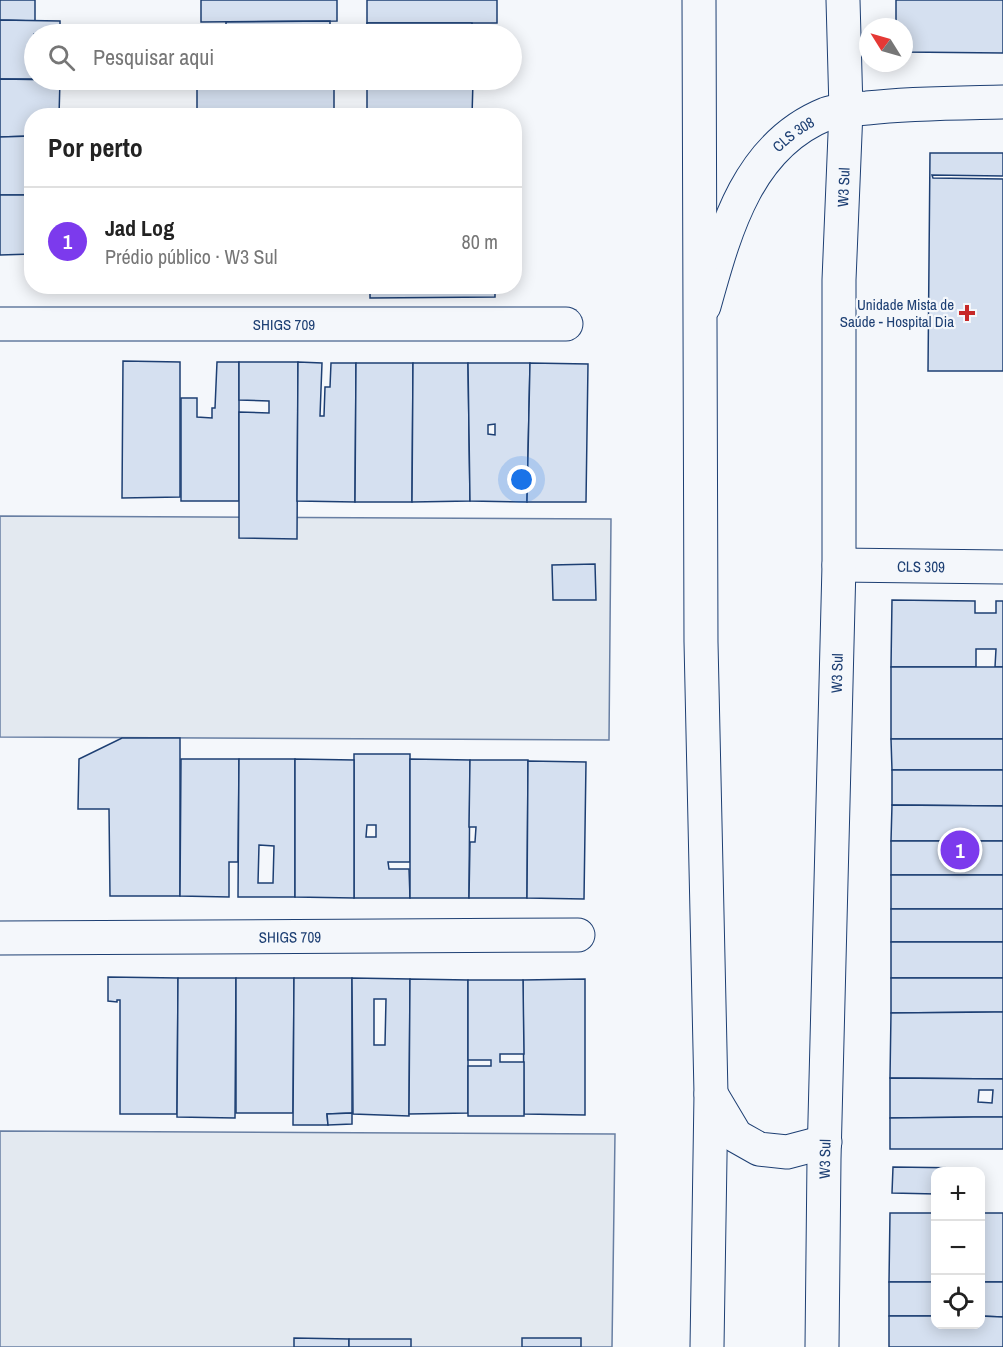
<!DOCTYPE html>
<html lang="pt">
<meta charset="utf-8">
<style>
:root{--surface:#fff;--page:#f2f2f2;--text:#222;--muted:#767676;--line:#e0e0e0;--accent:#7c3aed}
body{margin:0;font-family:"Archivo Narrow",sans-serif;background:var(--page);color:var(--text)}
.controls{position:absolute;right:18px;bottom:18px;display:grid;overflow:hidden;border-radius:12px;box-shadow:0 3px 15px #0003}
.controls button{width:54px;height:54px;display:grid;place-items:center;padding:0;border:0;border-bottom:2px solid var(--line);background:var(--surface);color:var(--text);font:30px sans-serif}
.compass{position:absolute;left:859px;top:18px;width:54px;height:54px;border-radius:50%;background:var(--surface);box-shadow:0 3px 15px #0003;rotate:307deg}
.you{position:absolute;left:522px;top:480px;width:21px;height:21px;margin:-15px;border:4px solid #fff;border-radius:50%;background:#1a73e8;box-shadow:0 0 0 9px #1a73e833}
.badge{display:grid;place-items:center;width:39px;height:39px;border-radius:50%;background:var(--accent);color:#fff;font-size:20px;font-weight:700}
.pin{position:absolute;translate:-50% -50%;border:3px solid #fff;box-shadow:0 2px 6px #0006}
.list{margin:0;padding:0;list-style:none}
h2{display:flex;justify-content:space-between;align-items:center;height:78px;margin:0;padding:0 24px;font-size:26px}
h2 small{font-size:20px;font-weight:400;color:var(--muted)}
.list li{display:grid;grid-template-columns:39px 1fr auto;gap:18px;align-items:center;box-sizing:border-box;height:108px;padding:0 24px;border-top:2px solid var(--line)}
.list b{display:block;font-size:22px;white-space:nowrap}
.list p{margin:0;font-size:20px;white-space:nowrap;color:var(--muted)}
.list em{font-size:20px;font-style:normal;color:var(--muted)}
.icon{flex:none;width:33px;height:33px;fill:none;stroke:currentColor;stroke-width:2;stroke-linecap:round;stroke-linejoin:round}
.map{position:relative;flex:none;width:1003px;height:1347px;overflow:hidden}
.search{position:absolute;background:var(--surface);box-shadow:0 3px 15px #0003;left:24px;top:24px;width:498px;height:66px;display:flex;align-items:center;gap:15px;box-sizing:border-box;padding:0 21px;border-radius:33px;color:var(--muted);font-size:22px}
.panel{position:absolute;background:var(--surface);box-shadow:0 3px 15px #0003;left:24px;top:108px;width:498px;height:186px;border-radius:24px}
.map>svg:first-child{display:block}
.green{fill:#e3e9f0;stroke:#687fa3;stroke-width:1.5}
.building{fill:#d5e0f0;stroke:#1d3f73;stroke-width:1.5;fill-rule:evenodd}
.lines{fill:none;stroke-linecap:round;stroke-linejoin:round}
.minor-casing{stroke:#1d3f73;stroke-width:35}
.major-casing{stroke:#1d3f73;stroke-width:35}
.minor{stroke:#f4f7fb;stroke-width:33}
.major{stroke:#f4f7fb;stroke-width:33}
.poi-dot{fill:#c62828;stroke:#f4f7fb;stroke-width:2}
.labels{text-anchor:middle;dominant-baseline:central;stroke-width:4.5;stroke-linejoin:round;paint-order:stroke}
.street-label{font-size:15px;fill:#1d3f73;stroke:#f4f7fb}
.poi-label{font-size:15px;fill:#1d3f73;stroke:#f4f7fb;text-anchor:end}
</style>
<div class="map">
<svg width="1003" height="1347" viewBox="0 0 1003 1347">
<rect width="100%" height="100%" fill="#f4f7fb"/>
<!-- green -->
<g class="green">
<polygon points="0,516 611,519 609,740 0,737"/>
<polygon points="0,1131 615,1134 612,1347 0,1347"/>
</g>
<!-- building -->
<g class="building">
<polygon points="0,0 35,0 35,21 0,20"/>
<polygon points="201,0 337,0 337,21 201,22"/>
<rect x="367" y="0" width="130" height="23"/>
<polygon points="896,0 1003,0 1003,53 904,52 904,27 896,27"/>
<polygon points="0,20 60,21 60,34 34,34 34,79 0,79"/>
<polygon points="330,21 330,34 226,34 226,22"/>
<rect x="367" y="23" width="105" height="11"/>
<polygon points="0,79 60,80 59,116 32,116 32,136 0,137"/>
<rect x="197" y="80" width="137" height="36"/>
<polygon points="367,80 472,80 472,81"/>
<polygon points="367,80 473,81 472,116 367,116"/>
<polygon points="32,136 32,195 0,195 0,137"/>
<polygon points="930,153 1003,153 1003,176 932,175 933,178 1003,179 1003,371 928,371"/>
<polygon points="0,195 32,195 32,254 0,255"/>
<polygon points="370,286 495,286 495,297 370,298"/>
<polygon points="123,361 180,362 180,497 122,498"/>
<polygon points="217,362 239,362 239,501 181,501 181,398 197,398 197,417 212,418 212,408 215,408"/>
<polygon points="239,362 298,362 297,539 239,538 239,412 269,413 269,401 239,400"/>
<polygon points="298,362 322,363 320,416 324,416 325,387 330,387 331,363 356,363 355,502 297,501"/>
<polygon points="356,363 413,363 412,502 355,502"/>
<polygon points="413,363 468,363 470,501 412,502"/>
<path d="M468,363H530L527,502L470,501ZM495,424V435L488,434V425Z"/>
<polygon points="530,363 588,364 586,502 527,502"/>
<polygon points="595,564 596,600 553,600 552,565"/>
<polygon points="892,600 975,601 975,613 996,613 996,601 1003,601 1003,667 995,667 996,649 976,649 976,667 891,667"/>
<rect x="891" y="667" width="112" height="72"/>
<polygon points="122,738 180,738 180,896 110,896 109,809 78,809 79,759"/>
<polygon points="891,739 1003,739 1003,770 892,770"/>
<path d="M354,754H410V862H388L389,869H409L410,898H354ZM367,825H376V837H366Z"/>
<polygon points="181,759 239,759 238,862 229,862 229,897 180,896"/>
<path d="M239,759H295V897H238ZM259,845L274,846L273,883H258Z"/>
<polygon points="295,759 354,760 354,898 295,897"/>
<polygon points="410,759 470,760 469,898 410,898"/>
<polygon points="470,760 528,760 527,898 469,898 470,842 475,842 476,827 469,827"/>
<polygon points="528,761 586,762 584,899 527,898"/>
<polygon points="892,770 1003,770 1003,806 892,805"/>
<polygon points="892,805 1003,806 1003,841 891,841"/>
<rect x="891" y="841" width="112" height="34"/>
<rect x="891" y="875" width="112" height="34"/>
<rect x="891" y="909" width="112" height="33"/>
<rect x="891" y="942" width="112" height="36"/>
<polygon points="108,977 178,978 177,1114 120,1114 120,1000 117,1000 117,1002 108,1001"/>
<polygon points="178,978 236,978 235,1118 177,1117"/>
<polygon points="236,978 294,978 293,1113 236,1113"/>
<polygon points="294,978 352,978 352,1113 327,1114 328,1125 293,1125"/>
<path d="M352,978L410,979L409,1116L353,1114ZM374,999H386L385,1045H374Z"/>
<polygon points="891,978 1003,978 1003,1012 891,1013"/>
<polygon points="410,979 468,980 468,1113 409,1114"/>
<polygon points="585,979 585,1115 524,1114 523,980"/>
<polygon points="468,980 523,980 524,1054 500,1054 500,1062 524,1062 524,1116 468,1116 468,1066 491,1066 491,1060 468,1060"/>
<polygon points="994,1012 1003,1012 1003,1079 890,1078 891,1013"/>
<path d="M890,1078L1003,1079V1117L890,1118ZM979,1090H993L992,1103L978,1102Z"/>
<polygon points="352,1113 352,1124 328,1125 327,1114"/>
<polygon points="973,1117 1003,1117 1003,1149 890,1149 890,1118"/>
<polygon points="893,1167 966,1168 966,1172 936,1172 936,1194 892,1193"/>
<polygon points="890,1213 936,1213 936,1282 889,1282"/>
<rect x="980" y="1213" width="23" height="69"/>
<rect x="889" y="1282" width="47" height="34"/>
<polygon points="980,1282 1003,1282 1003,1317 980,1316"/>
<polygon points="889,1316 936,1316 936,1324 980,1324 980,1316 1003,1317 1003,1347 889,1347"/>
<polygon points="294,1338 349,1339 349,1347 294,1347"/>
<rect x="522" y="1338" width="59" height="9"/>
<rect x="349" y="1339" width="62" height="8"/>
</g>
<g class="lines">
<!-- minor casing -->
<g class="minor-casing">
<g id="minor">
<path id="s1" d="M704,306C725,231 747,146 826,114C838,110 854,109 867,108C912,103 958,103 1003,102"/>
<path id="s2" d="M0,324H566"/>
<path id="s3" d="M839,565L1003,567"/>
<path id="s4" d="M0,938L578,935"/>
</g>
</g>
<!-- major casing -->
<g class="major-casing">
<g id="major">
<polyline points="699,0 701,642 711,1094 707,1347"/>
<polyline points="711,1094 736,1136 759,1149 787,1152 825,1142"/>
<path id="s5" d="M822,1347L824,1159L839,565V280L846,110L843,0"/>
</g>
</g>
<!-- minor -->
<use href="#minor" class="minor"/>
<!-- major -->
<use href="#major" class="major"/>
</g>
<!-- markers -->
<path class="poi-dot" d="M964 304h6v6h6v6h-6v6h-6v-6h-6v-6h6z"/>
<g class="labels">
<!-- street labels -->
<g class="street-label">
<text stroke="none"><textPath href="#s1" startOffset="198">CLS 308</textPath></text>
<text stroke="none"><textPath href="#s5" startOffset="1160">W3 Sul</textPath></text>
<text stroke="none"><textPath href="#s2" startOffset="284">SHIGS 709</textPath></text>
<text stroke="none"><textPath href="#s3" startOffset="82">CLS 309</textPath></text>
<text stroke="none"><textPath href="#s5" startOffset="674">W3 Sul</textPath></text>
<text stroke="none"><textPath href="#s4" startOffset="290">SHIGS 709</textPath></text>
<text stroke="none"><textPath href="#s5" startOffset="188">W3 Sul</textPath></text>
</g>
<!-- poi labels -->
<g class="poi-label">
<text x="954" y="304">Unidade Mista de<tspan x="954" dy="17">Saúde - Hospital Dia</tspan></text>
</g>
</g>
</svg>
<div class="controls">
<button>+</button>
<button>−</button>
<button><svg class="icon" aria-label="locate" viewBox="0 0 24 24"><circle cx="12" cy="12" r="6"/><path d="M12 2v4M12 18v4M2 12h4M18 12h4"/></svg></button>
</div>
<svg class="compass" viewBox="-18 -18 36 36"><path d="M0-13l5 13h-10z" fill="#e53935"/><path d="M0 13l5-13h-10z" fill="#767676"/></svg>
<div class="you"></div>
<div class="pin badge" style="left:960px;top:850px">1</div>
<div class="search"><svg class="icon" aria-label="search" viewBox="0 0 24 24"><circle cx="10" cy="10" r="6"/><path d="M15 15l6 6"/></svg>Pesquisar aqui</div>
<section class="panel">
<h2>Por perto<small></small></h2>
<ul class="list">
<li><span class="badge">1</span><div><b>Jad Log</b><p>Prédio público · W3 Sul</p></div><em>80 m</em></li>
</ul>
</section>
</div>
